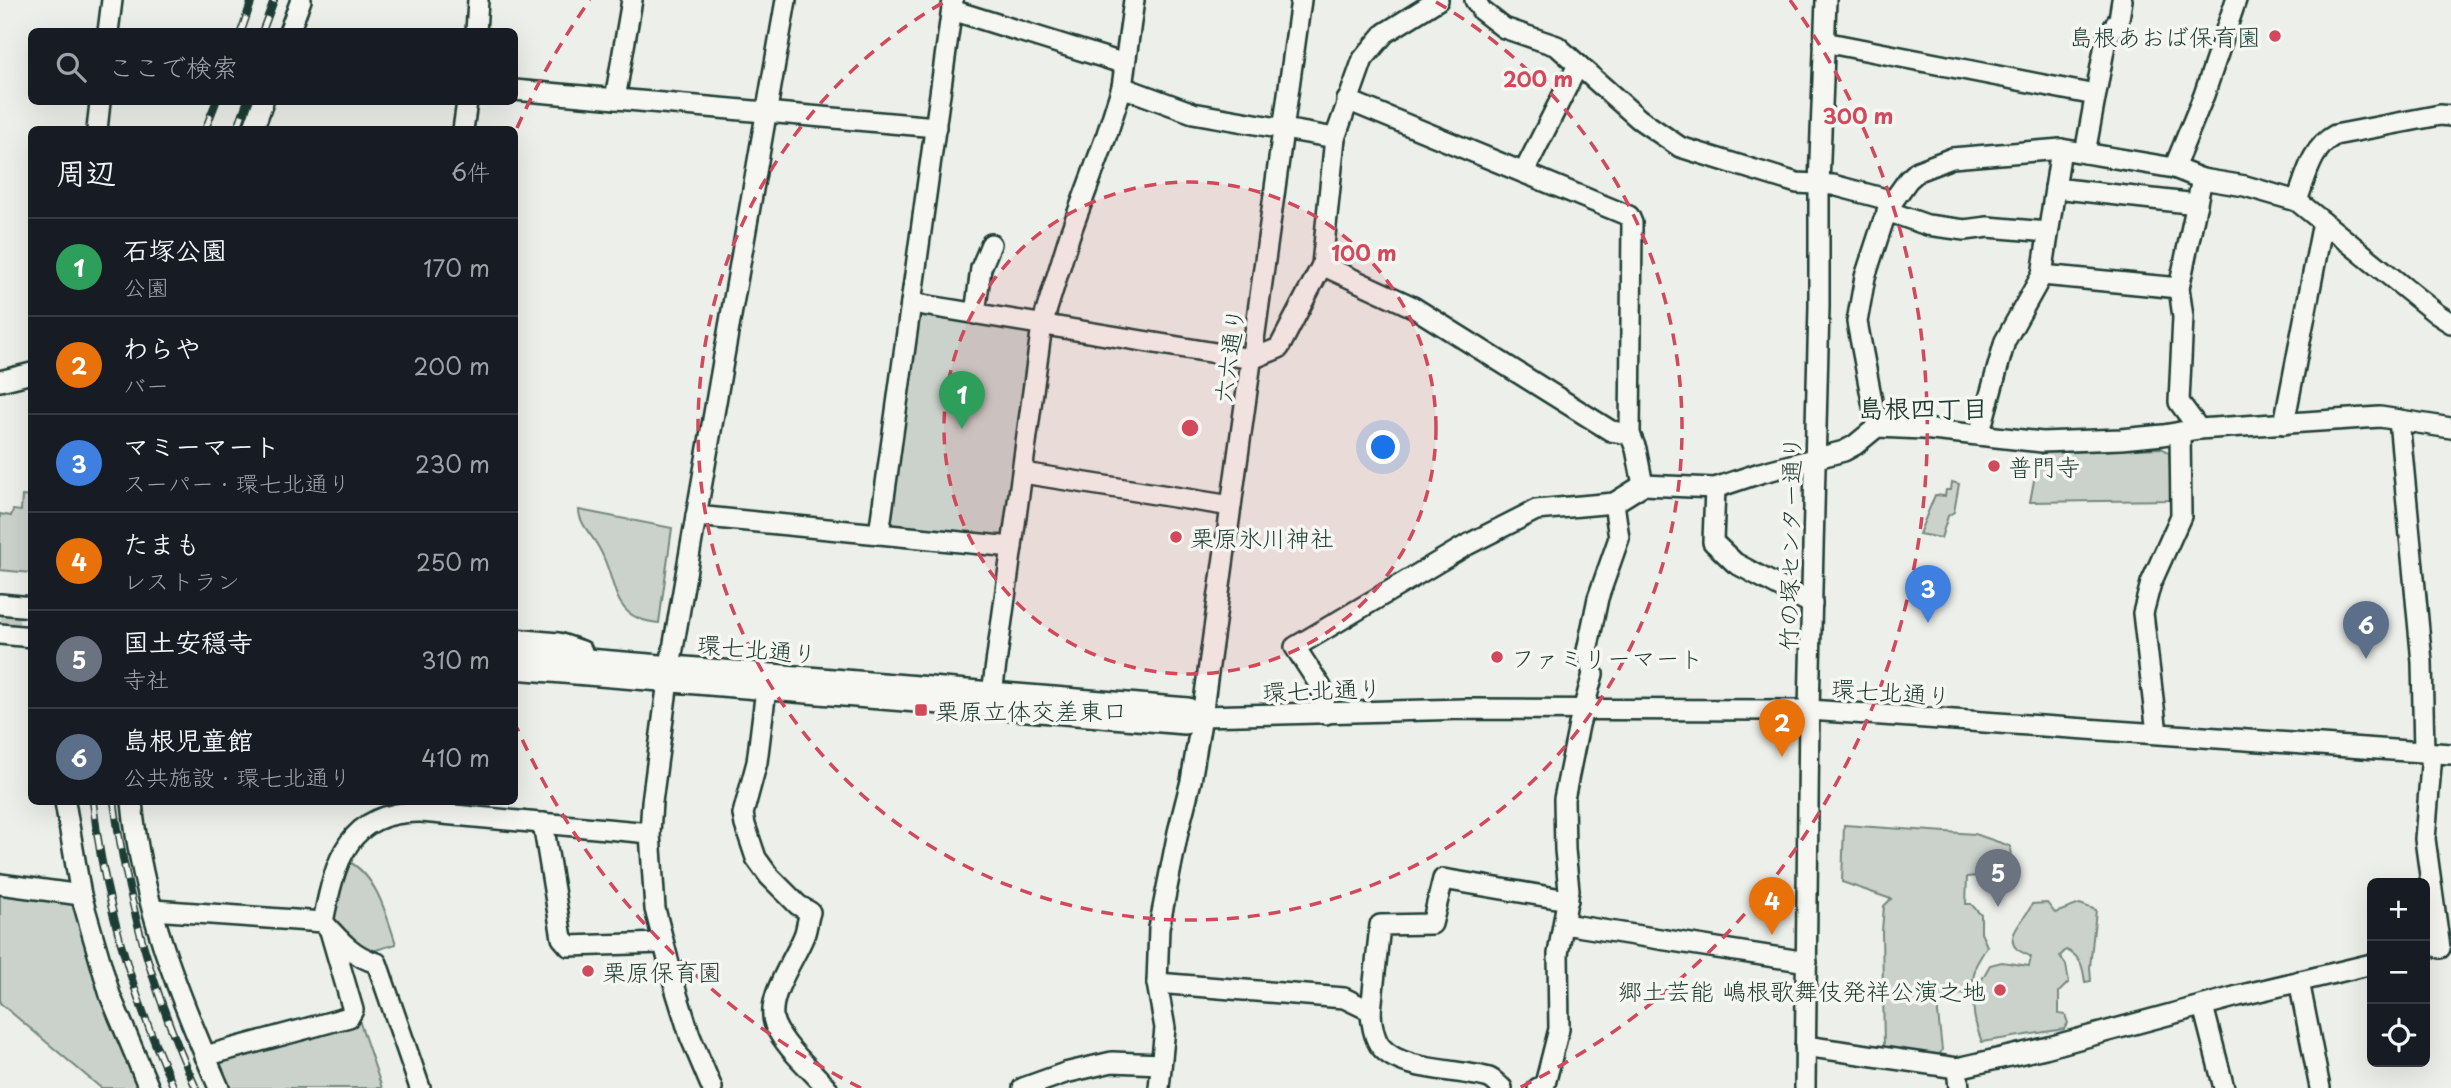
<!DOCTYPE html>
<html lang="ja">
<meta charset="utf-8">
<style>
:root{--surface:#171b24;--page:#20242c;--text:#f1f3f6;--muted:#9ea1a6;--line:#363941;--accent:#d1495b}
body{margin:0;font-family:"Playpen Sans","Klee One",sans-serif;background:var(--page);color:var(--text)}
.controls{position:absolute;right:21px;bottom:21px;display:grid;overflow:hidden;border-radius:10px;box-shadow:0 7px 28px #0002}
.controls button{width:63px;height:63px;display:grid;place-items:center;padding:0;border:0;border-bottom:2px solid var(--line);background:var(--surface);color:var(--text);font:35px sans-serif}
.you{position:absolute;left:1384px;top:448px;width:24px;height:24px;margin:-18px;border:5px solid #fff;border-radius:50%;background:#1a73e8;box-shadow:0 0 0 10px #1a73e833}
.badge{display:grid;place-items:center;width:46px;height:46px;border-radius:50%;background:var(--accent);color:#fff;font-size:23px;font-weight:700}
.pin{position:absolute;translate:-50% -58px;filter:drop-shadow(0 2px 4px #0008)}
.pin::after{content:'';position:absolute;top:37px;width:24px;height:21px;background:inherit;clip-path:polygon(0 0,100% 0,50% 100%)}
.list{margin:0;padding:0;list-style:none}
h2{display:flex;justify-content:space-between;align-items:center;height:91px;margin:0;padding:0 28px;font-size:30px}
h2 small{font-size:23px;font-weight:400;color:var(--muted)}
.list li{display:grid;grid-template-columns:46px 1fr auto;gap:21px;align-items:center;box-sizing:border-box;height:98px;padding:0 28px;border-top:2px solid var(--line)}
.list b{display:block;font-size:26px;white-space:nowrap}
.list p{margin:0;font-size:23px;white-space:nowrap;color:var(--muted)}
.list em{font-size:23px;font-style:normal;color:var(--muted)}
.icon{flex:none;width:38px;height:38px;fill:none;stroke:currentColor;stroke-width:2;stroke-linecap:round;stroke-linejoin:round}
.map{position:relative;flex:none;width:2451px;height:1088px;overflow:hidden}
.search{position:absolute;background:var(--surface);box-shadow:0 7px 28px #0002;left:28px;top:28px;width:490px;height:77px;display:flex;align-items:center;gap:18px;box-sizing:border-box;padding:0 24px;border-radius:10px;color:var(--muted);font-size:26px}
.panel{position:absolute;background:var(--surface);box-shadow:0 7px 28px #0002;left:28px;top:126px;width:490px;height:679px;border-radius:10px}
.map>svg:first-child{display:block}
.green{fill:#cbd2cc;stroke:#758880;stroke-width:2}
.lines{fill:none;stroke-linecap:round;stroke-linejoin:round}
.minor-tunnel{stroke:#c4cbc6;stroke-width:19;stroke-dasharray:19 10;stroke-linecap:butt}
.minor-casing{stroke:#1f3d34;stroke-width:24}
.minor{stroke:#f6f6f2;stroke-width:19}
.rail-casing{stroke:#1f3d34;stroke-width:8}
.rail{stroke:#f6f6f2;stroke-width:5;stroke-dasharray:16;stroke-linecap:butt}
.ring{fill:none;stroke:#d1495b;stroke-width:3.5;stroke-dasharray:12 9}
.poi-dot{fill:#d1495b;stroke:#f6f6f2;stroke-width:2.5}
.labels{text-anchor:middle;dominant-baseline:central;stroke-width:7;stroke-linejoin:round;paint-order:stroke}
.poi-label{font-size:24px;fill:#1f3d34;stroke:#f6f6f2;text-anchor:start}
.street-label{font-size:24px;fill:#1f3d34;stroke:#f6f6f2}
.neighbourhood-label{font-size:26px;font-weight:bold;fill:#1f3d34;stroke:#f6f6f2}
.centre{fill:#d1495b;stroke:#f6f6f2;stroke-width:3.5}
.ring-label{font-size:21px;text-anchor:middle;font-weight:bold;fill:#d1495b;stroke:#f6f6f2;stroke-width:7;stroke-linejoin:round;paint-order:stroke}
</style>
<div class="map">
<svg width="2451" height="1088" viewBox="0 0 2451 1088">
<rect width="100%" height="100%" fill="#edefea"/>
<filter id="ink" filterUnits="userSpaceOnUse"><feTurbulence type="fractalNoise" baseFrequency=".0143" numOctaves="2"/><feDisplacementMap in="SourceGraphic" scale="14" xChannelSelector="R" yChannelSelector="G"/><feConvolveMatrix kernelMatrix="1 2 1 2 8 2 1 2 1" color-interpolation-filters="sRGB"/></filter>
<g filter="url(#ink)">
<!-- green -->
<g class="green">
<polygon points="925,312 1032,332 1008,532 1001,538 894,528 888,522 917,318"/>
<polygon points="2162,448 2169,453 2172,500 2030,502 2038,459 2043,453"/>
<polygon points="1952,482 1959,484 1954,512 1948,516 1941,538 1919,534 1935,495 1945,496 1946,490 1951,490"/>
<polygon points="22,496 31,497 31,573 0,570 0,514 11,516 13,510 21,511"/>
<path d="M579,510L672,528L659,623C608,619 619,582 599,548C593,536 579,524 579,510Z"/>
<polygon points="1844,825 1975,834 2010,846 2012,873 1967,877 1966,904 1971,904 1981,915 1981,933 1987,946 1976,965 1970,993 1948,996 1937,1004 1942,1050 1938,1057 1888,1053 1884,1047 1882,931 1884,906 1891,899 1842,882"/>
<path d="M348,861C377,876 386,914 396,944L366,953C357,945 343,936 337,926C329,914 344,874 348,861Z"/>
<polygon points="0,893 70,901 79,910 96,978 124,1054 140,1088 101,1088 0,1003"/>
<path d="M2047,903L2055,913L2080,904L2096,910L2090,967L2091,981L2085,982C2083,967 2081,956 2066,950L2060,956L2066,965L2069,982L2059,992V1014L2065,1015L2068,1023L2064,1029L1982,1042C1968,1007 1972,996 1990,965L2002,962L2029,966L2031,957C2027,954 2019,952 2016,948C2004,936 2028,916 2032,904Z"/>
<polygon points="360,1023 382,1088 229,1088 218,1064 221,1059"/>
</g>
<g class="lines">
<!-- minor-tunnel -->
<polyline class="minor-tunnel" points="0,622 32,625"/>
<!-- minor casing -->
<g class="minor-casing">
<g id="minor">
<polyline points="1475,0 1482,11 1504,28 1557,46 1639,119 1680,147 1797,183 1833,185 1893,201 1908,180 1918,171 1952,158 2061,149 2174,168 2202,179 2245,186 2297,201 2437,314 2451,323"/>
<polyline points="952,10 1125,64"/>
<polyline points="108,32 112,0"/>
<polyline points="289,32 301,0"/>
<polyline points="476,32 478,0"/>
<polyline points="1824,42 2095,95"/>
<polyline points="1122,87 1193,113 1335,138"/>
<polyline points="514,90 936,127"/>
<polyline points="615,99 632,0"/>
<polyline points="1347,100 1629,216 1632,223 1630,434 1636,449 1643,485"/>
<polyline points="97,130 100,102"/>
<polyline points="253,130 263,102"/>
<polyline points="463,130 467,102"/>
<polyline points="2085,153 2106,39 2119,19 2122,0"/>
<polyline points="2174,168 2204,95 2236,0"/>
<polyline points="1524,172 1578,65"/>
<polyline points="2055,188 2197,204"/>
<path d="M2297,201C2306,177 2311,148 2335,135L2440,115L2451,116"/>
<polyline points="1887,211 1927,225 1965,230 1988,227 2048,232"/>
<polyline points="1322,265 1413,307 1611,431 1630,434"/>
<polyline points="2042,275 2179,288"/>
<polyline points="911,303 1252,359 1279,348 1322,265 1335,138 1363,59 1385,33 1438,0"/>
<polyline points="975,314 981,268 991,244"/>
<polyline points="0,381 32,373"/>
<polyline points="2399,420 2422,662 2424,752"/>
<polyline points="2284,424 2323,222"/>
<polyline points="1877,427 1857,322 1865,277 1883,222 1893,201"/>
<polyline points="2199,429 2179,402 2183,317 2179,288 2202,179"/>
<polyline points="1979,435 2005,341 2042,275 2061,149"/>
<polyline points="1023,473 1231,506"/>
<polyline points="1715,488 1713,542 1735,563 1812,604"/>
<polyline points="696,516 1012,547"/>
<polyline points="879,534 953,0"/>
<polyline points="0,604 32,607"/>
<polyline points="0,634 32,637"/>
<polyline points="514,639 558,643 582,651"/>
<polyline points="514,653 1188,708 1202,716"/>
<polyline points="514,669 1185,724 1202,716 1464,709 1809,710 2451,754"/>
<path d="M766,689L757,762L743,814L745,825L756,858L769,876L798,905L810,912C808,918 807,926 805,933C797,957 764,998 775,1025C786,1049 810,1068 827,1088"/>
<polyline points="990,708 1042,325 1070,234 1107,134 1122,87 1134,0"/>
<polyline points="1326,714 1321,687 1295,647 1467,545 1536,510 1614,503 1643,485 1715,488 1760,473 1844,451 1855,445 1877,427 1923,429 2042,442 2121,439 2163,435 2199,429 2380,417 2451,428"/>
<polyline points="2157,733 2143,613 2151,583 2181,516 2180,432"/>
<polyline points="2432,753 2425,839 2440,948"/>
<polyline points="65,802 81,895 110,995 149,1088"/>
<path d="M132,802C141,902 179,996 219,1088"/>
<polyline points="543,823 562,938 569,946 663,943"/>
<polyline points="0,884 81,895"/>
<path d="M153,910L323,922C339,940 354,957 377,963L420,1088"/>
<path d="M323,922C335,861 347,811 421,812L650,833"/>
<polyline points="1564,924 1807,962"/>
<polyline points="2299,981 2320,1088"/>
<polyline points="1157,983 1344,998 1371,1011"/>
<polyline points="2203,1006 2224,1088"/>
<polyline points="1805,1046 1957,1068 2045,1048 2238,996 2372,964"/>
<polyline points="205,1056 349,1017 353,1010 330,931"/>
<polyline points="1957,1068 1959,1088"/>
<polyline points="712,1088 690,1036 676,991 655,909 650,833 652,802 670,666 786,0"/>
<polyline points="1023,1088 1065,1073 1112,1062 1161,1064"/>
<polyline points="1159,1088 1165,1028 1157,983 1159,928 1178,832 1191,781 1202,716 1301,0"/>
<path d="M1502,1088C1498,1085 1494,1080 1489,1078C1462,1069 1401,1072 1381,1047C1374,1039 1371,1021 1371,1011L1380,925L1432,924L1443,879L1568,900"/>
<polyline points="1538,1088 1544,1088 1559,1029 1558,954 1569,890 1565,850 1564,799 1579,725 1593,674 1587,651 1598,598 1619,538 1614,503"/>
<polyline points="1805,1088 1809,710 1819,306 1819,185 1826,0"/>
</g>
</g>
<!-- minor -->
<use href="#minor" class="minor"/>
<!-- rail casing -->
<g class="rail-casing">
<g id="rail">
<polyline points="241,32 252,0"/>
<polyline points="262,32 274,0"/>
<polyline points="205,130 216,102"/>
<polyline points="237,130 247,102"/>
<path d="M93,802C104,900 133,997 174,1088"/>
<path d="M114,802C127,901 154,996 196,1088"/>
</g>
</g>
<!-- rail -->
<use href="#rail" class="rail"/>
</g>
</g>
<!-- distance rings -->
<circle cx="1190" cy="428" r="246" fill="#d1495b" fill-opacity=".12"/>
<g class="ring">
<circle cx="1190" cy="428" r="246"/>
<path d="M1436 2A492 492 0 1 1 944 2"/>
<path d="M861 1088A737 737 0 0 1 517 728M517 128A737 737 0 0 1 590 0M1790 0A737 737 0 0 1 1519 1088"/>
</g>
<!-- markers -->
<g class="poi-dot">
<circle cx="2275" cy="36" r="7"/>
<circle cx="1994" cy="466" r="7"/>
<circle cx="1176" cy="537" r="7"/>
<circle cx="1497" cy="657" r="7"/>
<rect x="914" y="703" width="14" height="14" rx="3.5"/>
<circle cx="588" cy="971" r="7"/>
<circle cx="2000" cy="990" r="7"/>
</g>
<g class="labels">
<!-- poi labels -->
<g class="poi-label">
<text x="2261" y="36" text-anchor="end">島根あおば保育園</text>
<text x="2008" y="466">普門寺</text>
<text x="1190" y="537">栗原氷川神社</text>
<text x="1511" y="657">ファミリーマート</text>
<text x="935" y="710">栗原立体交差東口</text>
<text x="602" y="971">栗原保育園</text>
<text x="1986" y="990" text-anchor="end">郷土芸能 嶋根歌舞伎発祥公演之地</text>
</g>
<!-- street labels -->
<g class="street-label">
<text transform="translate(1228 355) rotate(-82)">六六通り</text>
<text transform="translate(1789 543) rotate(-89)">竹の塚センター通り</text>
<text transform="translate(757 648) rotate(5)">環七北通り</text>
<text transform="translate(1322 689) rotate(-2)">環七北通り</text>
<text transform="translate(1891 691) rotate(4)">環七北通り</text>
</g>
<!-- neighbourhood labels -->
<g class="neighbourhood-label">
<text x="1923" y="407">島根四丁目</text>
</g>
</g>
<circle cx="1190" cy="428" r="10" class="centre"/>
<g class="ring-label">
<text x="1538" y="87">200 m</text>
<text x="1858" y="124">300 m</text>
<text x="1364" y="261">100 m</text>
</g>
</svg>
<div class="controls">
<button>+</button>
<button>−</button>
<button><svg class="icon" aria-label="locate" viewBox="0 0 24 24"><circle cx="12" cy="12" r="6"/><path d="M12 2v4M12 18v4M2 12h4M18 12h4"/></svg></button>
</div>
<div class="you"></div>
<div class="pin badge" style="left:962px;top:429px;background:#2e9e5b">1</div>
<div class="pin badge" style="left:1782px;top:757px;background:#e8710a">2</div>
<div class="pin badge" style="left:1928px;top:623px;background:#3f7fe0">3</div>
<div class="pin badge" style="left:1772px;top:935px;background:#e8710a">4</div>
<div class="pin badge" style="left:1998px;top:907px;background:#6b7280">5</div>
<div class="pin badge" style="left:2366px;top:659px;background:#5c6f8a">6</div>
<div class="search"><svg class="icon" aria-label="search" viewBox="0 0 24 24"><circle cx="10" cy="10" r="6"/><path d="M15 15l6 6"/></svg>ここで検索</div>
<section class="panel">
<h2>周辺<small>6件</small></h2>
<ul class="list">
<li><span class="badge" style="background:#2e9e5b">1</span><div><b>石塚公園</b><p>公園</p></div><em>170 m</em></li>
<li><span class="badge" style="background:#e8710a">2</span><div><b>わらや</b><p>バー</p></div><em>200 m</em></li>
<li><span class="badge" style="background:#3f7fe0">3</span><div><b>マミーマート</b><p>スーパー · 環七北通り</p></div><em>230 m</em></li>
<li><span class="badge" style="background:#e8710a">4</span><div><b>たまも</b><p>レストラン</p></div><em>250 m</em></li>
<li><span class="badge" style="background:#6b7280">5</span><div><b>国土安穏寺</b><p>寺社</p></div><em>310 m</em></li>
<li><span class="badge" style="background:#5c6f8a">6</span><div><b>島根児童館</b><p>公共施設 · 環七北通り</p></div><em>410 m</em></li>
</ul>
</section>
</div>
